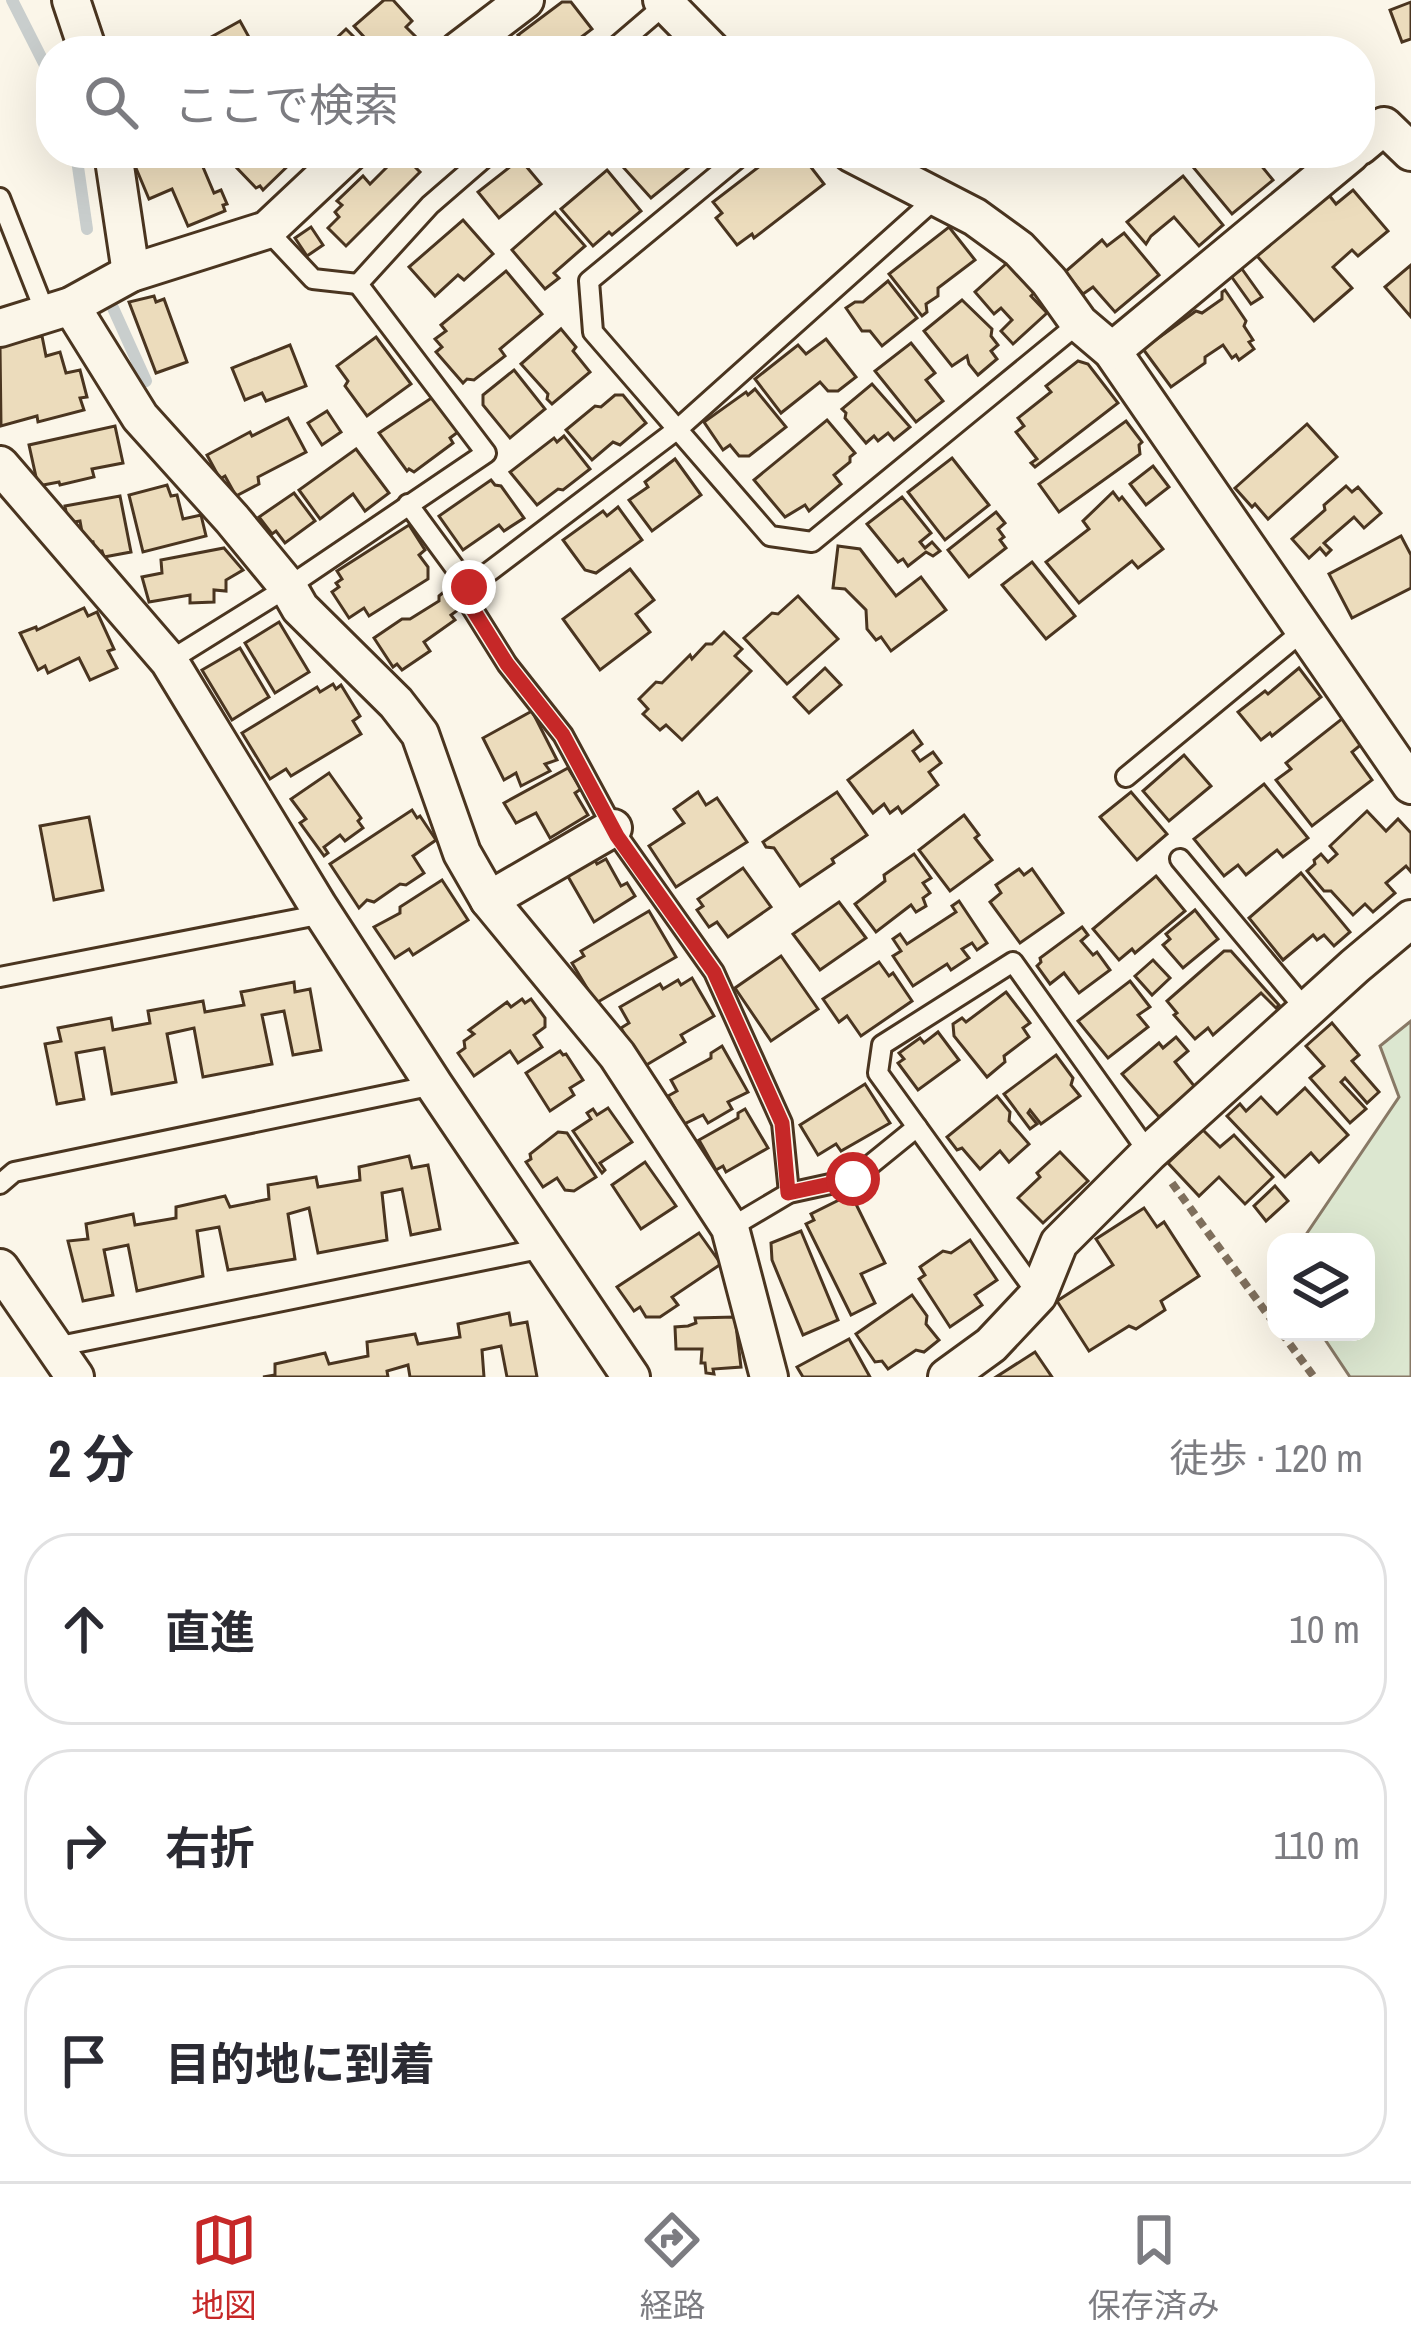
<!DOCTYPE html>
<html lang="ja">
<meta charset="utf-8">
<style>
:root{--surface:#fff;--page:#f7f7f7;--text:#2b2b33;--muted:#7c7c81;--line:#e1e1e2;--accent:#c62828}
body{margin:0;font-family:"Archivo Narrow","Noto Sans JP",sans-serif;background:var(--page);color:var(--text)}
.controls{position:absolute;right:36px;bottom:36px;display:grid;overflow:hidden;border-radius:24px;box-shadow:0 12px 48px #0002}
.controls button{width:108px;height:108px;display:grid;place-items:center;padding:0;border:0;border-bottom:3px solid var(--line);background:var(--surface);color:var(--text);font:60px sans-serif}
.stop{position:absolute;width:36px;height:36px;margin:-27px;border:9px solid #c62828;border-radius:50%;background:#fff}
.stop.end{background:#c62828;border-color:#fff;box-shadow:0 3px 12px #0008}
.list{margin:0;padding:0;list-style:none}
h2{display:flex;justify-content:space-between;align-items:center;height:156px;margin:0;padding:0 48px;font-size:51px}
h2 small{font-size:39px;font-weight:400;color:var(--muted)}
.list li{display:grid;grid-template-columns:78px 1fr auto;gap:36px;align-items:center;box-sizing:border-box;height:192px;margin:0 24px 24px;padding:0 24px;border:3px solid var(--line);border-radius:48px}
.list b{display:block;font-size:45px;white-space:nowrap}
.list em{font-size:39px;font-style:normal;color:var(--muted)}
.icon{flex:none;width:66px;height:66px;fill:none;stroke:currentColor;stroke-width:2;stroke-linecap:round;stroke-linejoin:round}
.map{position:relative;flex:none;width:1411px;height:1377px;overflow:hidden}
.search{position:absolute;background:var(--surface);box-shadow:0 12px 48px #0002;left:36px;right:36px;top:36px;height:132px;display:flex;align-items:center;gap:30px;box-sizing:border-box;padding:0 42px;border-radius:48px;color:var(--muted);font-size:45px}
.sheet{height:804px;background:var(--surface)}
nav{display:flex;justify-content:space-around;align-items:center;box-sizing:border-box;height:168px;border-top:3px solid var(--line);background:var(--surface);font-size:33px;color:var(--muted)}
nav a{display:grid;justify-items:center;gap:6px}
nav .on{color:var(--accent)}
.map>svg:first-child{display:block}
.green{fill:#dce7d0;stroke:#887966;stroke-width:3}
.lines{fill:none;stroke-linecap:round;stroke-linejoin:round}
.stream{stroke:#c9cecd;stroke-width:12}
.building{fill:#ecdcbc;stroke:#4a3520;stroke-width:3}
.service-casing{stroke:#4a3520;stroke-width:24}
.minor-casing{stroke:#4a3520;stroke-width:42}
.path{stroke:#7f6f5c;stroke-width:8;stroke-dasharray:9 6;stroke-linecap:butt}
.service{stroke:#fbf6e9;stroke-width:18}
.minor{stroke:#fbf6e9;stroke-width:36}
.route{stroke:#c62828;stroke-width:15}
</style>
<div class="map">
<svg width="1411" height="1377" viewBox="0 0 1411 1377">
<rect width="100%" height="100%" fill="#fbf6e9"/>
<!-- green -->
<polygon class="green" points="1411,1021 1411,1377 1350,1377 1320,1332 1366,1332 1366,1242 1301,1242 1399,1097 1380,1046"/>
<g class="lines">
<!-- stream -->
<g class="stream">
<polyline points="12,0 51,77"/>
<polyline points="76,153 87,229"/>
<polyline points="113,308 146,381"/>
</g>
</g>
<!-- building -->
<g class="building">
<polygon points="384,0 393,0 412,21 406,27 416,37 406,47 409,51 377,51 354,26"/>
<polygon points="562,2 571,2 592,29 563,51 531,51 518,35"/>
<polygon points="1411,2 1411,39 1402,42 1390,10"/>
<polygon points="240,21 250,39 246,41 251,51 186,51"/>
<polygon points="346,29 368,51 323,51"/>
<polygon points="137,153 197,153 214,193 221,190 227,204 223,205 225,211 188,226 172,189 149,199 133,161 139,159"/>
<polygon points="230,153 291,153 296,158 263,190 260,186 256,188 234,165 238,161"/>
<polygon points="401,153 420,172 346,246 328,228 339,217 335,212 342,205 337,201 363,176 370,184"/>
<polygon points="640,153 694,153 699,159 651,198 623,167"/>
<polygon points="777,153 800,153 824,184 754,238 752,234 737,245 716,218 722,213 713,202"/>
<polygon points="1210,153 1251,153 1273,180 1232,214 1193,167"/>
<polygon points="520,159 541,184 499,218 478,192"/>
<polygon points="607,170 641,211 612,235 609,232 593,246 561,209"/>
<polygon points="1183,176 1223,225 1199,246 1174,217 1151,236 1146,244 1127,222"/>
<polygon points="1353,190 1388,231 1358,256 1352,250 1333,267 1352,288 1314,321 1257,256 1328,194 1336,204"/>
<polygon points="555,212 585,246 554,273 559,278 545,289 512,250"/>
<polygon points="463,220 493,254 464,280 458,275 435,296 409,267"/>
<polygon points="311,227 323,245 307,256 295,238"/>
<polygon points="949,227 975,260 938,288 938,296 926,304 927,312 922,316 889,274"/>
<polygon points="1124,233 1159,275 1115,312 1093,287 1083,294 1065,272 1102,240 1107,246"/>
<polygon points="1007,263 1034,293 1031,296 1047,313 1013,344 1001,331 1012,320 1001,308 994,314 975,292"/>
<polygon points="1411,265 1411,317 1385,287"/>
<polygon points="1242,269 1262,297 1251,304 1231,276"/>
<polygon points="506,271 542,314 500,349 505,356 474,380 467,379 463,383 436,352 442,347 435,339 446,331 441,325"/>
<polygon points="888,281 917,318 882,346 870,331 862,331 846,308 855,302 863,302"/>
<polygon points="1225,290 1246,321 1244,326 1253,340 1249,342 1254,349 1239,360 1236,355 1232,358 1223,345 1205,357 1205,363 1171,387 1143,349 1196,311 1202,313 1222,299 1222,292"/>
<polygon points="154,296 156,302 164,299 187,362 156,373 129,302"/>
<polygon points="962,300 992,329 991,336 998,345 991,351 997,359 978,375 969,364 967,356 952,366 924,331"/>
<polygon points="561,329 576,347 573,351 590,372 552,404 547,399 548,394 521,364"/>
<polygon points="42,336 46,356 60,352 66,373 80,370 87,397 80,398 84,410 38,422 37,416 1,426 0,346"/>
<polygon points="376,337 411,384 367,416 345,386 348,381 337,366"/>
<polygon points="826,339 856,377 838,391 828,391 820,382 781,413 755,379 798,345 806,354"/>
<polygon points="911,343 935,373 926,380 943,401 916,422 875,371"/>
<polygon points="290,345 306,386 266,401 262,393 245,400 232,368"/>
<polygon points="1078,361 1088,364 1118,403 1035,467 1031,463 1037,459 1016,432 1024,426 1018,418 1051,392 1046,386"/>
<polygon points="514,370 545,409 510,438 483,405 483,395"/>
<polygon points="872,384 910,427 894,440 888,433 878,441 874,436 866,443 845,418 846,413 842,409"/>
<polygon points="755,389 786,427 749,456 739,456 730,445 723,450 704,422 746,392 748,395"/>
<polygon points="615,395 623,395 646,423 620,445 613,442 592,460 566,430 595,406 601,407"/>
<polygon points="433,397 458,432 450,438 453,443 414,472 409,469 407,471 379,433"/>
<polygon points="327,411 341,432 322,445 308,423"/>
<polygon points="288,418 306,452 258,477 259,484 236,496 225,476 220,479 207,455 250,432 252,436"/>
<polygon points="827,420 855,453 850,457 850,462 834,475 841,484 809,511 805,505 785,517 754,480"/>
<polygon points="1126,421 1142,442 1139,445 1140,454 1059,512 1039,484"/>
<polygon points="1307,424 1337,457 1268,519 1255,504 1252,507 1235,488"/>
<polygon points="115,426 123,463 92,469 94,477 60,485 59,482 38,486 29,445"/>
<polygon points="564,436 590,469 563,490 558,489 537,505 510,472 554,438 557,442"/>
<polygon points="356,449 389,493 365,511 353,494 320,519 299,490"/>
<polygon points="952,458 989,505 945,540 908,492"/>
<polygon points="675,459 701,495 652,531 629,500 648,487 645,482"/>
<polygon points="1153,466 1169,487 1146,505 1130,484"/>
<polygon points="491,480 495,485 501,486 524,518 504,531 499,525 463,550 439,516"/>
<polygon points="167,485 171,496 177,495 183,519 201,515 206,536 143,552 129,495"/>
<polygon points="1346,486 1352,492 1358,487 1381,513 1364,528 1354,517 1324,543 1331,550 1326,555 1320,548 1309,558 1292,539 1325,510 1324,505"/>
<polygon points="1113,492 1119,500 1122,497 1163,549 1138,568 1132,561 1079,603 1046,562 1089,529 1083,521"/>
<polygon points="294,493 315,521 285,543 276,531 272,534 259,517"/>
<polygon points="120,496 131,552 104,557 102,551 95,552 93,542 84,543 80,521 68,523 65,506"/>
<polygon points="902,497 931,533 920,542 925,548 932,542 940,551 933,556 926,552 908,566 903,559 898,562 867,524"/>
<polygon points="618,507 642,540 596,573 585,570 563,540 603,511 607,516"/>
<polygon points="996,512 1005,523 998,529 1004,537 1000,540 1006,548 969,577 948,550"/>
<polygon points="409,525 425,550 419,555 428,567 428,579 369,616 364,608 349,618 332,592 339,587 336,583 342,579 337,571"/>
<polygon points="1401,536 1411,555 1411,588 1352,618 1329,574"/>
<polygon points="838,546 860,549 896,596 921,577 946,610 891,651 881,637 876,640 867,629 866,610 845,589 833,588"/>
<polygon points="224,548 243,570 226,580 226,591 214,590 214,602 190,603 190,595 149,602 142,577 162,573 161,560"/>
<polygon points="1032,562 1075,616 1046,639 1002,585"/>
<polygon points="630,569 654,600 636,614 650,632 600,670 563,619"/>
<polygon points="445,591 458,610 451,615 455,620 424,642 430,651 402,670 397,664 393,667 374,638 402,619 410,619 439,601 439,596"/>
<polygon points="798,596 838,639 787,684 744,638 772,613 778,614"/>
<polygon points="84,608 88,616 97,612 114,649 108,651 117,668 90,680 79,658 48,673 45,666 38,670 20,633 36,627 37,630"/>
<polygon points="279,622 309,672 275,693 245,643"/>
<polygon points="724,632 742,649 735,656 751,671 682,740 666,725 660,730 643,714 648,709 639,699 656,682 662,683 690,655 692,659 706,644 712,644"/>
<polygon points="240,648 269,697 232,720 202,670"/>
<polygon points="825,668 841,685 809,713 794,697"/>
<polygon points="1299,668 1321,697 1272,736 1270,733 1261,740 1238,712 1265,691 1268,694"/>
<polygon points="333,684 336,689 341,685 360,716 353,721 361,734 291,776 286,769 270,779 242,733 317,687 320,692"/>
<polygon points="532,711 557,760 545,764 550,771 521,786 516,773 504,780 483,738"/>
<polygon points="1343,718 1363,743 1352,752 1372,780 1312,826 1276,780 1291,769 1286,763"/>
<polygon points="913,731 922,744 913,751 920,761 933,752 941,763 929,772 938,785 902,813 898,807 890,813 884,804 873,813 848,780"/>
<polygon points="1184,755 1211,786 1169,821 1143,791"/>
<polygon points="568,768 581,789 575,793 588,815 550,838 536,813 516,823 504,803"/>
<polygon points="329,773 361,818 358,821 363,828 345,841 340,835 324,847 328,853 324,856 300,823 306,819 291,799"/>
<polygon points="1264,784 1308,838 1283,857 1277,850 1246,875 1238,865 1224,876 1194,839"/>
<polygon points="698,792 706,805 717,798 747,842 676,887 649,846 684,823 674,809"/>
<polygon points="837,792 867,835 832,859 834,863 800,886 774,848 766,847 763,842"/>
<polygon points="1131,792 1167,834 1137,860 1100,817"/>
<polygon points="412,810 417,818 420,816 436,840 413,856 424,873 406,885 400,884 374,902 367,900 359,908 330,864"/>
<polygon points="1367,811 1386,831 1398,819 1411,833 1411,872 1406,866 1386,883 1395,893 1373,912 1365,904 1353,915 1331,891 1324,891 1307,871 1315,864 1314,860 1321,854 1328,862 1337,854 1330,846"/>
<polygon points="964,815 979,835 975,838 992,860 950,891 919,850"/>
<polygon points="89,817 103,890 54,900 40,826"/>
<polygon points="914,854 931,878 923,883 930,893 923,898 926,906 916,912 911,905 876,932 855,904 885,881 884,875"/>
<polygon points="594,858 597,864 606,859 621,886 627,883 635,896 594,922 566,873"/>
<polygon points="743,868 771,907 728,937 717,922 709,927 697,910 703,906 698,899"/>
<polygon points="1019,869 1024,875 1032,869 1063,913 1020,943 990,902 1001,893 996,885"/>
<polygon points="1301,873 1350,932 1334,946 1324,935 1317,940 1313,935 1283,960 1249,918"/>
<polygon points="1156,876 1185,911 1135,953 1132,949 1119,960 1093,929"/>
<polygon points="442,880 468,920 413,955 409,949 395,958 374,927 400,913 400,907"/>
<polygon points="959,901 987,943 977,950 972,943 962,949 969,958 951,970 947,964 913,986 893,956 901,951 893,939 900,934 907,944 956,912 952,906"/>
<polygon points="839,902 866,938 820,970 793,934"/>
<polygon points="1195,910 1218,939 1183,968 1163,945 1170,939 1166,934"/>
<polygon points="649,911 676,957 596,1003 572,963 584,956 581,951"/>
<polygon points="1082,927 1088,935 1081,941 1093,955 1097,952 1110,970 1079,993 1064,973 1050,984 1037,966 1041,962 1040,958"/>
<polygon points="1224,951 1231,951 1279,1005 1276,1008 1261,993 1213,1035 1208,1028 1195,1039 1174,1015 1177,1013 1167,1001"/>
<polygon points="781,956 818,1009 771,1041 735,988"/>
<polygon points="1153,960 1170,978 1152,995 1135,976"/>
<polygon points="879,962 889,976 893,973 912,1001 861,1036 847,1016 839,1022 823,999"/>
<polygon points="692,978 714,1016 681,1035 685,1042 643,1067 621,1028 629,1023 620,1007 660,984 663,989 678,980 681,985"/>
<polygon points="1130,981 1150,1007 1138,1015 1148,1027 1108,1058 1078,1021"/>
<polygon points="294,982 295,992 310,989 321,1050 293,1055 284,1011 262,1015 272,1064 203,1077 194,1028 167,1034 176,1082 112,1094 104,1048 76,1053 84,1099 57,1104 45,1044 61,1041 58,1028 111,1018 113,1030 150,1023 148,1011 203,1001 205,1012 244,1005 241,992"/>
<polygon points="1006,992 1030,1023 1023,1028 1029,1037 1004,1056 1005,1062 987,1077 954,1036 953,1024 962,1018 966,1022"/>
<polygon points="522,999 525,1003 531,999 545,1018 545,1027 534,1035 542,1047 518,1063 510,1051 474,1076 458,1053 465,1048 464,1041 474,1034 469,1030 507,1002 511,1007"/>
<polygon points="1332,1023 1359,1055 1352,1061 1379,1092 1367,1103 1345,1078 1341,1082 1366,1109 1350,1123 1310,1078 1324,1066 1306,1046"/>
<polygon points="938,1032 959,1060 918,1090 898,1063 904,1059 899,1053 920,1038 924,1043"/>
<polygon points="1176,1037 1188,1051 1175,1062 1195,1087 1159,1117 1122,1074 1159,1043 1163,1048"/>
<polygon points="722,1046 748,1092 728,1102 732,1109 708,1123 703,1115 684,1124 668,1096 677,1091 671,1080 711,1058 711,1053"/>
<polygon points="560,1051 563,1055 566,1054 583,1080 570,1088 574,1095 550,1111 526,1073"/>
<polygon points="1056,1055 1073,1078 1071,1085 1080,1096 1041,1124 1030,1110 1028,1113 1037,1124 1030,1129 1004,1094"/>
<polygon points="865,1084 890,1123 841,1151 836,1144 818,1155 800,1125"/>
<polygon points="1305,1088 1348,1135 1319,1162 1311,1153 1285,1177 1227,1116 1240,1104 1246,1111 1261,1097 1277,1114"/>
<polygon points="997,1096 1010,1112 1009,1121 1029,1144 1009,1162 1000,1151 980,1169 962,1148 957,1150 947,1137"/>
<polygon points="608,1108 632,1142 600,1163 605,1170 602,1173 573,1131 591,1119 587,1113 593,1109 597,1115"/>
<polygon points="745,1109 768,1148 726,1172 723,1166 716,1170 699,1140 738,1118 738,1113"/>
<polygon points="1203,1130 1220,1147 1234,1135 1273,1177 1245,1204 1219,1177 1199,1196 1168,1163"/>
<polygon points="558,1132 567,1133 596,1177 574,1191 565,1190 557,1178 543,1187 526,1162 531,1159 530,1154"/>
<polygon points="1060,1152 1088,1181 1043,1223 1018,1198 1040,1177 1037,1173"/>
<polygon points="409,1156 412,1168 428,1165 440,1229 411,1235 402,1189 382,1193 387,1240 318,1253 309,1208 288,1214 295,1259 228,1270 219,1227 197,1231 203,1276 137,1291 128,1245 104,1250 113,1295 83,1301 68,1241 88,1239 86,1224 133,1214 135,1225 176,1218 176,1207 225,1196 230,1207 269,1199 268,1185 316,1177 318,1187 360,1180 359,1167"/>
<polygon points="645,1162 676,1206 641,1229 612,1185"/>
<polygon points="1275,1186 1288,1201 1266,1221 1254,1206"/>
<polygon points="851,1194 885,1263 861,1274 875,1303 851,1315 806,1224 814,1220 811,1214"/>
<polygon points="1144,1208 1157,1227 1164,1222 1199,1276 1161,1301 1165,1310 1136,1329 1129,1326 1089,1351 1057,1301 1113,1265 1096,1239"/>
<polygon points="801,1231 838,1320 803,1335 772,1260 771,1243"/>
<polygon points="699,1233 721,1264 672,1297 678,1305 660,1317 646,1317 640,1307 634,1311 617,1287"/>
<polygon points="970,1240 997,1280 975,1295 982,1305 950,1327 919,1279 925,1275 920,1267 943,1251 951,1253"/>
<polygon points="912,1295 927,1316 926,1324 939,1340 924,1352 916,1350 888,1369 882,1361 875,1362 856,1334"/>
<polygon points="509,1313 511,1325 527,1322 537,1377 507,1377 501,1346 482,1350 484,1377 410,1377 408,1365 387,1371 388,1377 263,1377 275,1375 275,1364 325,1353 329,1364 368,1356 367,1342 415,1334 418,1344 460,1337 458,1324"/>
<polygon points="735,1317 741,1367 713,1369 714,1374 706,1373 705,1363 701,1363 702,1349 676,1349 675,1327 688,1326 696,1323 695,1318"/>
<polygon points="849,1339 870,1377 803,1377 797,1367"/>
<polygon points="1035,1352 1052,1377 996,1377"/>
</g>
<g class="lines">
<!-- service casing -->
<g class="service-casing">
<g id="service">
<polyline points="611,51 666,4"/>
<polyline points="744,153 589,281 593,332 770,536 812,542 1079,323"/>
<polyline points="0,198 45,312"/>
<polyline points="267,230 313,279 358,284"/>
<polyline points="408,504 469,587 472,608 507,664 563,735 617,835 714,972 782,1123 789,1193"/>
<polyline points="469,587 679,428 936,198"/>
<polyline points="169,661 288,587 486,453 358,284 430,205 490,153"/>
<polyline points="1126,777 1304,630"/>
<polyline points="1180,859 1307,1011"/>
<polyline points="0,977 323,914"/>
<polyline points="0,1184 14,1172 434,1085"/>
<polyline points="730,1228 789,1193 853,1179 917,1127"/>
<polyline points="1038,1295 878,1073 882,1045 1013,962 1149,1153"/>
<polyline points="55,1347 544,1248"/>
</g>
</g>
<!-- minor casing -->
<g class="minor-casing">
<g id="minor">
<polyline points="71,0 88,51"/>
<polyline points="662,0 712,51"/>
<polyline points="458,51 525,0"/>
<polyline points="1360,146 1384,126 1411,152"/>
<polyline points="113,153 131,273"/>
<polyline points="851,153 975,217 1019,249 1049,281 1079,323 1112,351 1411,785"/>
<polyline points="71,306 140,417 232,519 288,587 300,608 396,703 420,734 462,853 489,900 617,1055 730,1228 769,1377"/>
<polyline points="0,328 71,306 131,273 267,230 349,153"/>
<polyline points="1112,351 1351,153"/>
<polyline points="0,465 169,661 318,906 434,1085 631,1377"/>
<polyline points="489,900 613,828"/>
<polyline points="0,1268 75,1377"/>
<polyline points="947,1377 991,1345 1038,1295 1059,1243 1149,1153 1355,966 1411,919"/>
</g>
</g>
<!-- path -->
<g class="path">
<polyline points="1172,1183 1276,1326"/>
<polyline points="1281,1332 1314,1377"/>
</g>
<!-- service -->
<use href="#service" class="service"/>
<!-- minor -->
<use href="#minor" class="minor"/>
</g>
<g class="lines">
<!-- route -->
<polyline class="route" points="469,587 472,608 507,664 563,735 617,836 714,972 782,1123 788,1193 853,1179"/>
</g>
</svg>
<div class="controls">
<button><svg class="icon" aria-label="layers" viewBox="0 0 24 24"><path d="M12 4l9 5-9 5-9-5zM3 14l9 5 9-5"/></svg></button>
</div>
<div class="stop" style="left:853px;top:1179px"></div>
<div class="stop end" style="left:469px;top:587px"></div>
<div class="search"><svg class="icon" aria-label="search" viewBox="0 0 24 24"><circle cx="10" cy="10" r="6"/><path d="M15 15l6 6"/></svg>ここで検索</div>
</div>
<section class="sheet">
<h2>2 分<small>徒歩 · 120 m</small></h2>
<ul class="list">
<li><svg class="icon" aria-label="ahead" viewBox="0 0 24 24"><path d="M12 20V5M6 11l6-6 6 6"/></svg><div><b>直進</b></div><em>10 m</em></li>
<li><svg class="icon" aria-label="right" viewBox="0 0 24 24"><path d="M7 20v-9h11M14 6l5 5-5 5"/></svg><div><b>右折</b></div><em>110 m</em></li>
<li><svg class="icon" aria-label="arrive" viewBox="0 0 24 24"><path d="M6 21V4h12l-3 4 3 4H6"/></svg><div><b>目的地に到着</b></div></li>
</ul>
</section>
<nav>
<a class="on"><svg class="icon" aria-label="map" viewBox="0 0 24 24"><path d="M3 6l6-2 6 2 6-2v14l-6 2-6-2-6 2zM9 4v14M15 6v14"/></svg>地図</a>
<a><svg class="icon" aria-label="directions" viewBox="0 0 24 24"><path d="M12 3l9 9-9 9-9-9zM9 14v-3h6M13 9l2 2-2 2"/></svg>経路</a>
<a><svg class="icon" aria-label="saved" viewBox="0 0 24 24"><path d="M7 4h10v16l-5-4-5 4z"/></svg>保存済み</a>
</nav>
